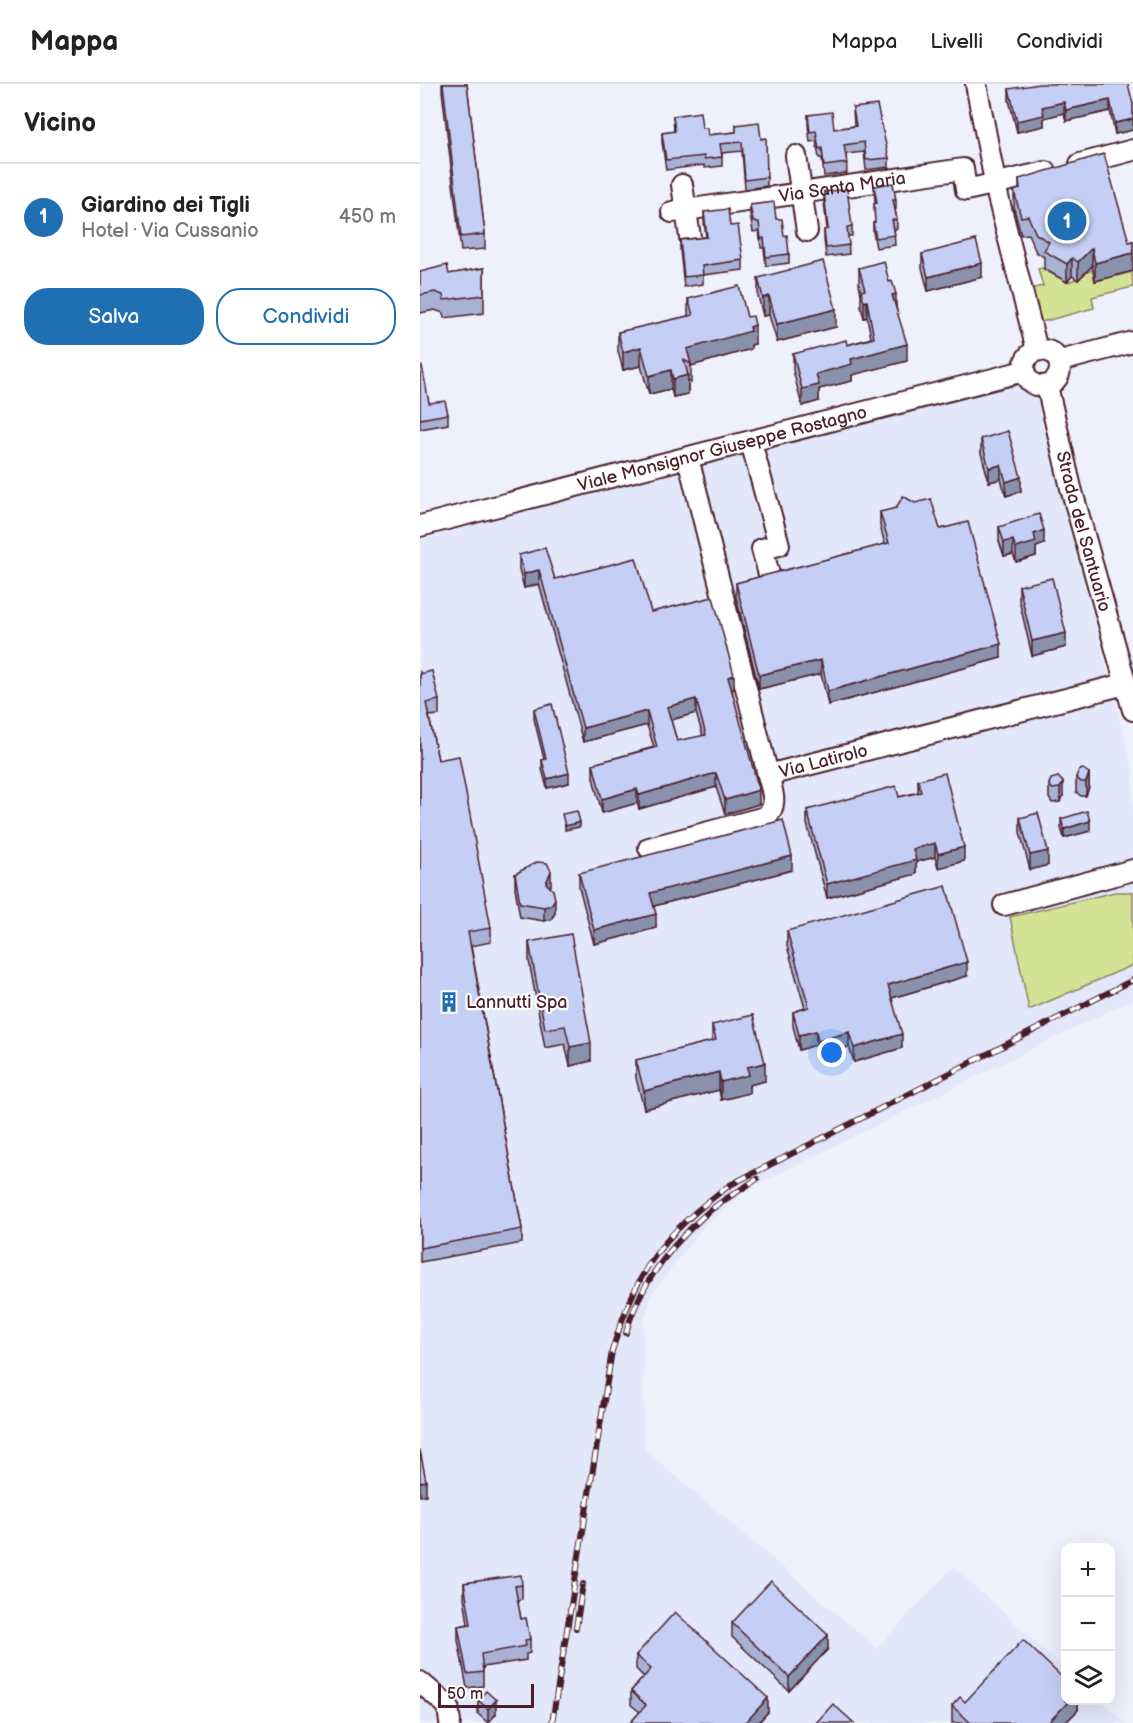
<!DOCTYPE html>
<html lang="it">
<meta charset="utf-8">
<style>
:root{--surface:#fff;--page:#f2f2f2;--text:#222;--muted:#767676;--line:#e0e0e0;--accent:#1f6fb2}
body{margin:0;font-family:"Balsamiq Sans",sans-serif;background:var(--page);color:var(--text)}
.controls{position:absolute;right:18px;bottom:18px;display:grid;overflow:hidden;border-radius:12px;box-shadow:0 6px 24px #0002}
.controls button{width:54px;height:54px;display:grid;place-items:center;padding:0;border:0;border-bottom:2px solid var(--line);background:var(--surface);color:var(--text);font:30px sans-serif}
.scale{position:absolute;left:18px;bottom:15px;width:96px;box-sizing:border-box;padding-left:6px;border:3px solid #4a1f2b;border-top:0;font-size:16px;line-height:21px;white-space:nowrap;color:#4a1f2b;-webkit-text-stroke:4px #fff;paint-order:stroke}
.you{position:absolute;left:412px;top:969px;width:21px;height:21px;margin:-15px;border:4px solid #fff;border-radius:50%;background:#1a73e8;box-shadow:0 0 0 9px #1a73e833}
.badge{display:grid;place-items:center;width:39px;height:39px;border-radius:50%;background:var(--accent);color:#fff;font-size:20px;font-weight:700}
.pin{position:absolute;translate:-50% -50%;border:3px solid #fff;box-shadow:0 2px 6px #0006}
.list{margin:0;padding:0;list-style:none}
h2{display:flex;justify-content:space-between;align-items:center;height:78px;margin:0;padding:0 24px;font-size:26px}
h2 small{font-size:20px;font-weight:400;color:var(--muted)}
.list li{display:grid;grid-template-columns:39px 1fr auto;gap:18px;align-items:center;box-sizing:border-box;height:108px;padding:0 24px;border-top:2px solid var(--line)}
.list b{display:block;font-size:22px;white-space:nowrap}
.list p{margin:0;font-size:20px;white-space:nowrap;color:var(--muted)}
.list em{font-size:20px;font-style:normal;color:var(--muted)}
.actions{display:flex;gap:12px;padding:18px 24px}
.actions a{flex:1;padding:14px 0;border:2px solid var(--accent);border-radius:24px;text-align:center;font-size:21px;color:var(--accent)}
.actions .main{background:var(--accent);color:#fff}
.icon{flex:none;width:33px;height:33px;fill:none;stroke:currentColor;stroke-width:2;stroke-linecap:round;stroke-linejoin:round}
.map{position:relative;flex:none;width:713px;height:1639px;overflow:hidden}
header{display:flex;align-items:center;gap:36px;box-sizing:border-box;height:84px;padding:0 30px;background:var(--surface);border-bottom:2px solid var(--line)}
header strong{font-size:28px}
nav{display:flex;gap:33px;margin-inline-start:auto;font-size:21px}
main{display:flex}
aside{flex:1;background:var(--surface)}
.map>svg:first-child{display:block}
.built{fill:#e2e7fa}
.green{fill:#d3e295;stroke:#8e8060;stroke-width:1.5}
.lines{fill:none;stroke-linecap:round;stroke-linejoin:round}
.minor-casing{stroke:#4a1f2b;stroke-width:24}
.minor{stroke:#fff;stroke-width:20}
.rail-casing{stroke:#4a1f2b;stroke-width:6}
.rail{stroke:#fff;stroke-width:4;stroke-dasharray:11;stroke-linecap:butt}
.wall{fill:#a9b2d4;stroke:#4a1f2b;stroke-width:1.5;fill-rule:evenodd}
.shaded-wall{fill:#8a91ac;stroke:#4a1f2b;stroke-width:1.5}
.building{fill:#c5cff6;stroke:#4a1f2b;stroke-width:1.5;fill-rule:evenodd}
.labels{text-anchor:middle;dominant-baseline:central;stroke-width:4.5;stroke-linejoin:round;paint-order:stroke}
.street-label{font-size:18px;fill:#4a1f2b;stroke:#fff}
.poi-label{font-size:18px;fill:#4a1f2b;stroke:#fff;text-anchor:start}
</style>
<header>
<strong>Mappa</strong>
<nav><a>Mappa</a><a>Livelli</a><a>Condividi</a></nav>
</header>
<main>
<aside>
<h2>Vicino<small></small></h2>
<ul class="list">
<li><span class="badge">1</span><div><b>Giardino dei Tigli</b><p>Hotel · Via Cussanio</p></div><em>450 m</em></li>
</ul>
<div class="actions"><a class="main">Salva</a><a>Condividi</a></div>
</aside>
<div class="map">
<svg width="713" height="1639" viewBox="0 0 713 1639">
<rect width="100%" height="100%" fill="#eef1fc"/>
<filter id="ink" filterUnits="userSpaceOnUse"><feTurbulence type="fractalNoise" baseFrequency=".0167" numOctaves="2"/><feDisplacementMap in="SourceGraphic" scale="12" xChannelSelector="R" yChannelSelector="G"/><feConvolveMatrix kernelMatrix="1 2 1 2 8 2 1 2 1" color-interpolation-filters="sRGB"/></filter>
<g filter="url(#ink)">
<!-- built -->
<polygon class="built" points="588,300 606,304 617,316 713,686 713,808 695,808 590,833 609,926 713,881 713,915 330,1104 286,1139 232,1210 223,1239 224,1365 457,1564 533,1483 645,1585 646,1616 681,1617 706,1639 0,1639 0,456"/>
<!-- green -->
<g class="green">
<path d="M622,184L647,198C658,196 663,188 673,186L676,197L712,188L713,203L672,213L674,224L618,239L609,205L623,202L618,185Z"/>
<polygon points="695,808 713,808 713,881 609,926 590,833"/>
</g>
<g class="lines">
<!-- minor casing -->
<g class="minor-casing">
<g id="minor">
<polyline points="556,0 578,113 617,266"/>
<polyline points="376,72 387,147"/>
<polyline points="660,80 713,66"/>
<polyline points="262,101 270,153"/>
<path id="s1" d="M252,128L543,85L546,106L626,88"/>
<circle cx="622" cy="284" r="18"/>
<polyline points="640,277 713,258"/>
<path id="s2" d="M627,302L651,404L713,626"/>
<polyline points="331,358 359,461 342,465 349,490"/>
<path id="s3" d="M268,374L348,691L705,600"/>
<path id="s4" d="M0,442L604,287"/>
<path d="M229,764L345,733C359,722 352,707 348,691"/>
<polyline points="584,821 713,786"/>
<polyline points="0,1598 28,1622 30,1639"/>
</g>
</g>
<!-- minor -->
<use href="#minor" class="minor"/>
<!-- rail casing -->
<g class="rail-casing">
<g id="rail">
<path d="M206,1249C219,1201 251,1161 287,1129C302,1116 321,1106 337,1095"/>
<polyline points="156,1544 163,1500"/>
<path d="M132,1639L192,1267C216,1187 242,1150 310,1101L713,896"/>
</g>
</g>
<!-- rail -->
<use href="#rail" class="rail"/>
</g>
<!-- wall -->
<g class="wall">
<polygon points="22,0 47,0 65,150 65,165 41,167 22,7"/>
<polygon points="589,5 713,20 713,46 695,50 690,27 646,37 644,29 624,34 624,42 597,48 589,16"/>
<polygon points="433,24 469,74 469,83 446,86 444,68 426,70 427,89 404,92 402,74 399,74 396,57 390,58 388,41 388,31 414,45 434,42"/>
<polygon points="253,32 282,44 288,51 316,48 316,41 347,93 347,102 325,105 322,67 302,69 302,82 284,84 284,81 246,86 242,58 242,49 254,48"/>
<polygon points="599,95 709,158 713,157 713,187 675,197 672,182 658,196 652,192 647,198 624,185 624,173 616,168 608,150 601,151 594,125 594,107 599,106"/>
<polygon points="454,102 476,116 476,125 475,125 477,136 477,145 474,146 475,161 456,164 453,148 453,139 455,139 454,120 455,119"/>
<polygon points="404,108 432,142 432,152 428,152 429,170 406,173 404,155 404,146 407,145 404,118"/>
<polygon points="330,121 356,135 364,152 369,170 369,179 346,182 344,164 341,164 339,147 333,148 330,131"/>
<polygon points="284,128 310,142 323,176 323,186 283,191 283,200 264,203 260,166 260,156 286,153 284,138"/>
<polygon points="502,170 562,193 508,207 502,184"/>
<polygon points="64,184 64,229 24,234 23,229 15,226 0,229 0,188 29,190"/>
<polygon points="439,184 476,222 487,277 432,291 432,297 399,305 399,317 382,322 373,286 373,270 427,261 451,254 447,233 444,234 441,223 441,210 439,200"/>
<polygon points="338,194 416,243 357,258 349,231 343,232 338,212"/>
<polygon points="268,215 327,233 335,260 331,261 331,265 271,282 271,299 268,297 268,310 253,313 251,305 229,310 221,282 203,286 198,267 198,248 268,232"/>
<polygon points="0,283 9,319 28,330 28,340 0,345"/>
<polygon points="561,355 601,407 586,412 581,395 569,398 561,369"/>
<polygon points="460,428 520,445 581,574 408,621 401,590 339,605 316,513 316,499 465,460 460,442"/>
<polygon points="579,443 624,460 616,463 616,472 596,478 593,470 584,472 579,457"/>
<path d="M99,471L135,495L231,528L314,605L312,606L339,720L305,730L296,703L219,725L217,719L182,729L173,694V680L234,663L227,641L163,658L120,503L119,500L104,504L99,485ZM276,629L283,652L257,657L251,636Z"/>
<polygon points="599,502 646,563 612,572 599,516"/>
<polygon points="0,588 19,616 19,631 9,632 18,676 71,844 71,858 51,862 102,1145 102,1159 0,1178"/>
<polygon points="114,625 149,699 127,704 122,685 122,676 124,675 114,635"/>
<polygon points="669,689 669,703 666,712 661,712 656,708 656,693"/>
<polygon points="638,693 643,712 640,718 632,719 629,714 629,700"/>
<polygon points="498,696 544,777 518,784 515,773 496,778 496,790 407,814 387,740 387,726 479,713 498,708"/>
<polygon points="600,734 628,781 610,786 600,748"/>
<polygon points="641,735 670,747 644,754 641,744"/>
<polygon points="372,786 234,822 236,844 174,860 159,803 159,789"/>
<polygon points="95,790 131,801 130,803 135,829 131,835 124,837 100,833 95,804"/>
<polygon points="367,847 547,892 472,914 482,964 434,978 429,963 398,971 396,961 379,966 373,942 373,928 385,924 367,862"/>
<polygon points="109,858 171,977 150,982 145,960 125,964 109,877"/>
<polygon points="292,941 345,997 329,1001 329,1009 301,1016 299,1006 224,1025 216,994 216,976 292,957"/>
<polygon points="44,1499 102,1501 102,1515 97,1516 101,1535 110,1555 110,1569 106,1570 106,1576 63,1583 63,1602 47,1604 38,1556 38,1542 48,1540 44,1513"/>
<polygon points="312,1539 408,1565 369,1607 312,1553"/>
<polygon points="216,1571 348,1628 338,1639 210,1639 220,1628 211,1621 211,1607 224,1593 216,1585"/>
<polygon points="58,1616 76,1630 68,1639 58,1630"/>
<polygon points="658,1617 658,1626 645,1639 532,1639 532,1622 545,1618"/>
</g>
<!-- shaded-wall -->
<g class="shaded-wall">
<polygon points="690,16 690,27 646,37 646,26"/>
<polygon points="644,18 644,29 624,34 624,42 597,48 597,37 622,23"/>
<polygon points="713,35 713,46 695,50 695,39"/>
<polygon points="672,164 672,182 658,196 658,178"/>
<polygon points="713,169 713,187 675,197 675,179"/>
<polygon points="652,174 652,192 647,198 647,180"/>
<polygon points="562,179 562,193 508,207 508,193"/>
<polygon points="476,210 476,227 472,211"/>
<polygon points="349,212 349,231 343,232 343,214"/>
<polygon points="447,217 447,233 444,234 444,218"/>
<polygon points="416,225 416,243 357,258 357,240"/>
<polygon points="335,241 335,260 331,261 331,265 271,282 267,265"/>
<polygon points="487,260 487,277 432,291 432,297 399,305 399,317 382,322 382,305 396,290 431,275"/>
<polygon points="221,263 221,282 203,286 203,268"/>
<polygon points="251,286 251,305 229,310 229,292"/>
<polygon points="268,291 268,310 253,313 253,295"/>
<polygon points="581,381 581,395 569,398 569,384"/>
<polygon points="601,393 601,407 586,412 586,398"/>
<polygon points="624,446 624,460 616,463 616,472 596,478 596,464 614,450"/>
<polygon points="593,456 593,470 584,472 584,458"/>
<polygon points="119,486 119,500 104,504 104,490"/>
<polygon points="646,549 646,563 612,572 612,557"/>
<polygon points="581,560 581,574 408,621 408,607"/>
<polygon points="401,576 401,590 339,605 339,591"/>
<polygon points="314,591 314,605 308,607 308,593"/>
<polygon points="276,615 276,629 247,637 247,623"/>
<polygon points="227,627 227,641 163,658 163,644"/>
<polygon points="149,689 149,699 127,704 127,695"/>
<polygon points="296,689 296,703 219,725 219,711"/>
<polygon points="669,689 669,703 666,712 666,698"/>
<polygon points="643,698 643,712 640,718 640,704"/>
<polygon points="217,705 217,719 182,729 182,715"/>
<polygon points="339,706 339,720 305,730 305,716"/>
<polygon points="670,737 670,747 644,754 644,745"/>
<polygon points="160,738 160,743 145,746 145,742"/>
<polygon points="515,759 515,773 496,778 496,790 407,814 407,800 493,765"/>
<polygon points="544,763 544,777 518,784 518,770"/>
<polygon points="628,767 628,781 610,786 610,771"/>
<polygon points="372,772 372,786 230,823 230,809"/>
<polygon points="131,787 131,801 126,813 126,799"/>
<polygon points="135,815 135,829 131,835 124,837 124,823"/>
<polygon points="236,830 236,844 174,860 174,846"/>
<polygon points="547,878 547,892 468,915 468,901"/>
<polygon points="396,947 396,961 379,966 379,951"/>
<polygon points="429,948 429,963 398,971 398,957"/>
<polygon points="482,950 482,964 434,978 434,964"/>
<polygon points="171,959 171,977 150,982 150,963"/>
<polygon points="345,979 345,997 329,1001 329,1009 301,1016 301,998 327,983"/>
<polygon points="299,988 299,1006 224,1025 224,1007"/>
<polygon points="6,1397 6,1411 0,1412 0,1398"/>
<polygon points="408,1551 408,1565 369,1607 369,1593"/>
<polygon points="348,1614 348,1628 338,1639 325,1639"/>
<polygon points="76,1616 76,1630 68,1639 68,1625"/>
<polygon points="649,1617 658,1617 658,1626 645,1639 628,1639"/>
</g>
<!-- building -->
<g class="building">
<polygon points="23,0 47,0 65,150 41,153"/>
<polygon points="619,0 708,0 713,20 713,35 695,39 690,16 646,26 644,18 622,23 624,31 597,37 589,5"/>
<polygon points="457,21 469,74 446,76 444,58 424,61 427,79 404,82 402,64 399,65 396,47 390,48 388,31 412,28 414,45 436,42 433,24"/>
<polygon points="280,28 282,44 287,44 288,51 316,48 316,41 339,38 341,55 346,54 347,93 325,96 322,58 300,60 302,73 284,75 284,72 246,76 242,49 255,47 253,32"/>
<polygon points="684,70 709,158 713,157 713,169 675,179 672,164 658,178 652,174 647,180 624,167 629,158 616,150 608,132 601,133 594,107 600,105 599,95"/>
<polygon points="473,99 476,116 473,116 477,136 472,136 475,151 456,154 453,139 455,138 454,120 457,119 454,102"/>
<polygon points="427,105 432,142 427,143 429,161 406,164 404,146 408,145 404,108"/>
<polygon points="354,118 356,135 362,135 364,152 367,151 369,170 346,173 344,154 341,155 339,138 333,138 330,121"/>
<polygon points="308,125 310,142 318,141 323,176 282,182 283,191 264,193 260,156 287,153 284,128"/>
<polygon points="556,156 562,179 508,193 502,170"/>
<polygon points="403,177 416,225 357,240 349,212 343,214 338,194"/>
<polygon points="464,177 469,198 472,197 476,210 472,211 487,260 431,275 432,280 396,290 399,301 382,305 373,270 426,256 427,261 454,254 447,217 444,218 441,207 445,206 439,184"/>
<polygon points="27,181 29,190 64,184 64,211 24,216 23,211 15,208 0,211 0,188"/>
<polygon points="319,202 327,233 333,232 335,241 330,243 331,247 267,265 271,280 264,276 268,291 253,295 251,286 229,292 221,263 203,268 198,248 273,231 268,215"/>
<polygon points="2,282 9,319 25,317 28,330 0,335 0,283"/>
<polygon points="588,347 601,393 586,398 581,381 569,384 561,355"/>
<polygon points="483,412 495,419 511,415 520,445 548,438 581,560 408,607 401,576 339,591 316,499 469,459 460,428 476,424"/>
<polygon points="619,430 624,446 614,450 616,458 596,464 593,456 584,458 579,443"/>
<path d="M125,464L135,495L216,474L231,528L293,513L314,591L308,593L339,706L305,716L296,689L219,711L217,705L182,715L173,680L237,663L227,627L163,644L120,489L119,486L104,490L99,471ZM276,615L286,651L257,657L247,623Z"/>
<polygon points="632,494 646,549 612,557 599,502"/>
<polygon points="12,587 19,616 6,619 18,676 39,672 71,844 48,848 102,1145 0,1164 0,588 0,590"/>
<polygon points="132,620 149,689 127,695 122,676 126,675 114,625"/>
<polygon points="663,685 669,689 666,698 661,698 656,693 659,686"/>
<polygon points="525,689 544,763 518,770 515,759 493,765 496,776 407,800 387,726 476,702 479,713 501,708 498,696"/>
<polygon points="638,693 643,698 640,704 632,705 629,700 631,695"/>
<polygon points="157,727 160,738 145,742 142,730"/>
<polygon points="667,727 670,737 644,745 641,735"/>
<polygon points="618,729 628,767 610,771 600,734"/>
<polygon points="363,736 372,772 230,809 236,830 174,846 159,789"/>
<polygon points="117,778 127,779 131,787 126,799 133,806 135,815 131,821 124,823 100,819 95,790"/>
<polygon points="526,802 547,878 468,901 482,950 434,964 429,948 398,957 396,947 379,951 373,928 389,923 367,847"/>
<polygon points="151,850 171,959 150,963 145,942 125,945 109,858"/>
<polygon points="333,931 345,979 327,983 329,991 301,998 299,988 224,1007 216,976 296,956 292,941"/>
<polygon points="0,1366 6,1397 0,1398"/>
<polygon points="101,1491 102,1501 95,1502 101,1535 106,1534 110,1555 105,1556 106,1562 61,1570 63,1588 47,1590 38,1542 51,1540 44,1499"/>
<polygon points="351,1497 408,1551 369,1593 312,1539"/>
<polygon points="255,1528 348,1614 325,1639 210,1639 226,1621 211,1607 231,1585 216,1571"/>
<polygon points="603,1556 645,1596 645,1617 649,1617 628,1639 551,1639 532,1622 540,1613 545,1618"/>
<polygon points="66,1607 76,1616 68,1625 58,1616"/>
<polygon points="413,1620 434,1639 396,1639"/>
</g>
</g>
<!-- icons -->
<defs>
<g id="building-bare" transform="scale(1.62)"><path d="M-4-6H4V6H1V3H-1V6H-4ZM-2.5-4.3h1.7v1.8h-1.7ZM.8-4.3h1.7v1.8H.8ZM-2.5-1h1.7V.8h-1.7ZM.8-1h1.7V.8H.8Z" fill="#1f6fb2" stroke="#fff" stroke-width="2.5" paint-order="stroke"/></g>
</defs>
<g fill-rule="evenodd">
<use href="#building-bare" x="29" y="918"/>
</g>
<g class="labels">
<!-- street labels -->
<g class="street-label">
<text stroke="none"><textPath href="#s1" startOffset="172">Via Santa Maria</textPath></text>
<text stroke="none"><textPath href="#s4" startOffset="312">Viale Monsignor Giuseppe Rostagno</textPath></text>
<text stroke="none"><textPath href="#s2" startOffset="150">Strada del Santuario</textPath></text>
<text stroke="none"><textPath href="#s3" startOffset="384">Via Latirolo</textPath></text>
</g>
<!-- poi labels -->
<g class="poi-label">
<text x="46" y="918">Lannutti Spa</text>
</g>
</g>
</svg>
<div class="controls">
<button>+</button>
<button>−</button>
<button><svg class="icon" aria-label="layers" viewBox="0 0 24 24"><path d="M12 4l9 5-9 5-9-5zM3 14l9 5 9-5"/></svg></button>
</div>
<div class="scale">50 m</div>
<div class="you"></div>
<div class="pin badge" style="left:647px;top:137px">1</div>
</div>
</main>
